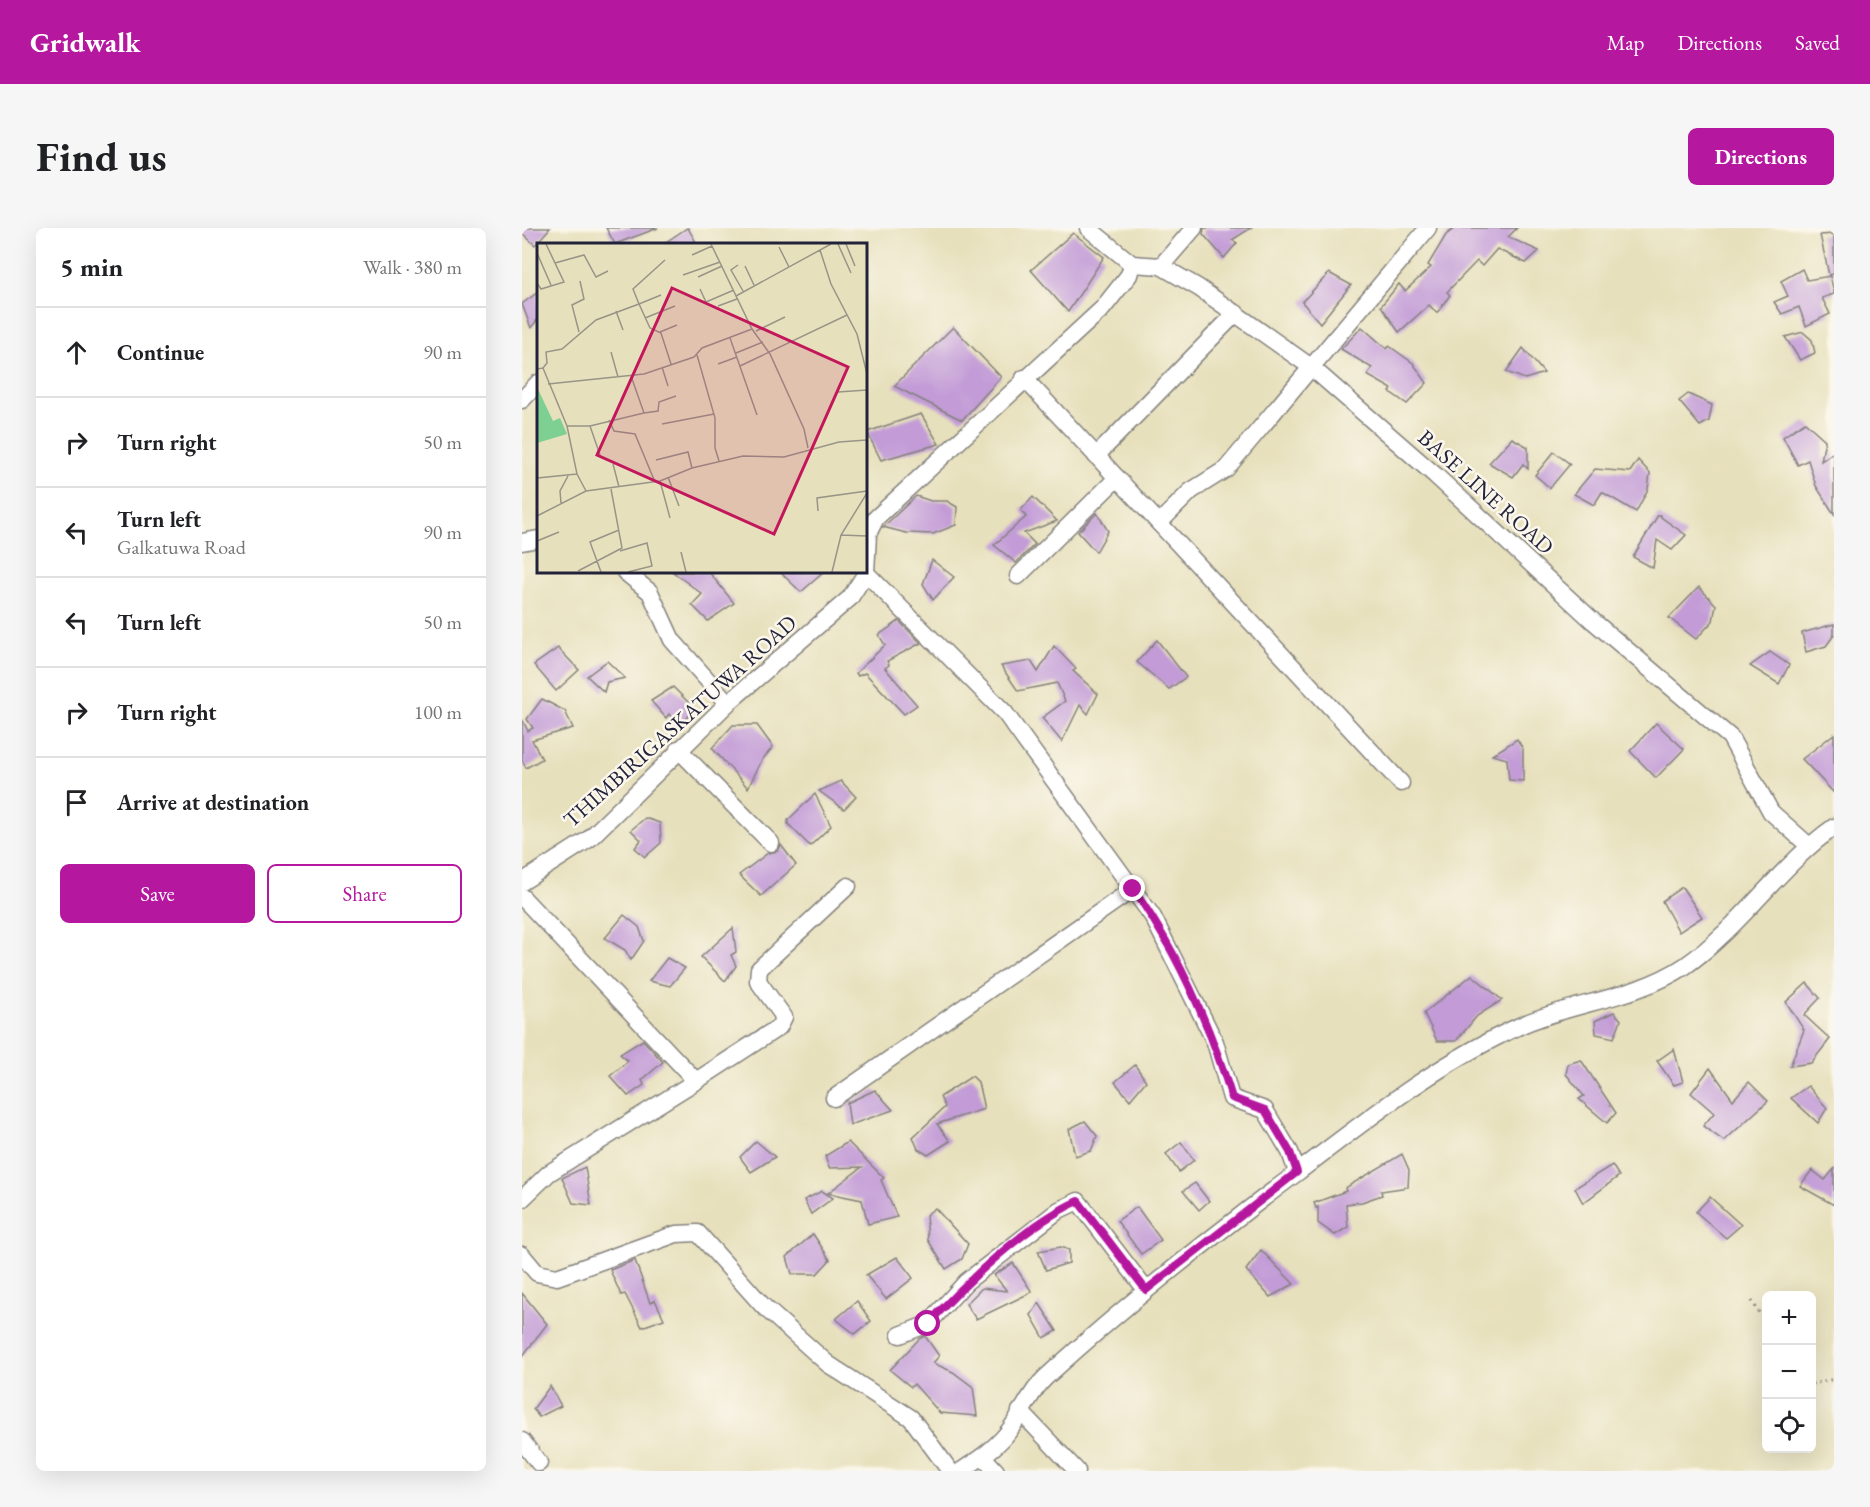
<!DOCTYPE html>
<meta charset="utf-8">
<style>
:root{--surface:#fff;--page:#f6f6f6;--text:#202124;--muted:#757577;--line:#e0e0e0;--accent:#b5179e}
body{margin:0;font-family:"EB Garamond",serif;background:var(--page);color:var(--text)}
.controls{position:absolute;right:18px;bottom:18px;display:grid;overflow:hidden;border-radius:9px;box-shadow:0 6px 24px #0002}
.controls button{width:54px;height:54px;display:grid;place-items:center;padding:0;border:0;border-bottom:2px solid var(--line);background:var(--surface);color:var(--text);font:30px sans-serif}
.stop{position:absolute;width:18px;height:18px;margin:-14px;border:4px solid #b5179e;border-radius:50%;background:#fff}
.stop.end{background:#b5179e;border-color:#fff;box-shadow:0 2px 6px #0008}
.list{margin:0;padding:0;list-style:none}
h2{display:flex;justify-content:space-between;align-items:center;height:78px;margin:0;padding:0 24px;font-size:26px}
h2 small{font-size:20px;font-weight:400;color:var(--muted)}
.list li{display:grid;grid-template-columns:39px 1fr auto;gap:18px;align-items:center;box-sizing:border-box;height:90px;padding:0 24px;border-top:2px solid var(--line)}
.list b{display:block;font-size:22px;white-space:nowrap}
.list p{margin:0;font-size:20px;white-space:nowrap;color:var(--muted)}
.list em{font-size:20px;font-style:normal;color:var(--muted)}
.actions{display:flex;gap:12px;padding:18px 24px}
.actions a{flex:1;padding:14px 0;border:2px solid var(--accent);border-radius:9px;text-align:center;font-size:21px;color:var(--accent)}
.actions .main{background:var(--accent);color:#fff}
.icon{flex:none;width:33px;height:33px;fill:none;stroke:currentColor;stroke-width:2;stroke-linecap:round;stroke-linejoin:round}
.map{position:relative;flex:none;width:1312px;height:1243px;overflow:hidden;border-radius:9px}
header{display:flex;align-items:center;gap:36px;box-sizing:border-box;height:84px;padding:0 30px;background:var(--accent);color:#fff}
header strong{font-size:28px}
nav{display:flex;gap:33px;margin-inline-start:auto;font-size:21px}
.intro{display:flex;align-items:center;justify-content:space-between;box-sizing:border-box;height:144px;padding:0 36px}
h1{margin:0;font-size:42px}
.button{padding:15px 27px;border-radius:9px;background:var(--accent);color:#fff;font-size:21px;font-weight:700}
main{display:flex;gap:36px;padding:0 36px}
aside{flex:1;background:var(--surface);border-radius:9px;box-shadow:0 6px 24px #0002}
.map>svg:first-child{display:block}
.building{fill:#c29bd7}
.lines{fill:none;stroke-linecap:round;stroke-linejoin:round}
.street-casing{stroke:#84817c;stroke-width:19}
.path{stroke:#84817c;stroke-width:3;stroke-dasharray:1.5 4.5;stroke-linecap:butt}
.street{stroke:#fff;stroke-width:16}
.route{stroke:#b5179e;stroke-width:8}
.labels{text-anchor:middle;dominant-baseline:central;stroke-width:5;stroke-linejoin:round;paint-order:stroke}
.street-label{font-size:22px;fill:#22223b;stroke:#fbf7ec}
.inset-road{fill:none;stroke:#989488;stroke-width:1.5}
.view{fill:#c2185b;fill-opacity:0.15;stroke:#c2185b;stroke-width:3}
.inset-edge{fill:none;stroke:#22223b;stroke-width:3}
</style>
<header>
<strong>Gridwalk</strong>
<nav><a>Map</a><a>Directions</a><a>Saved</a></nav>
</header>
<div class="intro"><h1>Find us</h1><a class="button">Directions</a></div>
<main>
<aside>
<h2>5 min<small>Walk · 380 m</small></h2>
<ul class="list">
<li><svg class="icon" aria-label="ahead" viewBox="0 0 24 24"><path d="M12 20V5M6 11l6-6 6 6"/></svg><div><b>Continue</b></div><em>90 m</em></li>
<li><svg class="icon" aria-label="right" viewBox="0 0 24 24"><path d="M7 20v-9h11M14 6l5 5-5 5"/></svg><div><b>Turn right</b></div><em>50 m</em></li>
<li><svg class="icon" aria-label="left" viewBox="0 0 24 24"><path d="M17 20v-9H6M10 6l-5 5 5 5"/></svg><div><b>Turn left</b><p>Galkatuwa Road</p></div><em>90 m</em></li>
<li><svg class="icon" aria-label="left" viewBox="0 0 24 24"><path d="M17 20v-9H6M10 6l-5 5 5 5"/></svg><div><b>Turn left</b></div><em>50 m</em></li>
<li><svg class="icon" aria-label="right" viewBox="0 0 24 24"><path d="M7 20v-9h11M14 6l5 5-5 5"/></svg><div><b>Turn right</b></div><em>100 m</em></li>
<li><svg class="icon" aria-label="arrive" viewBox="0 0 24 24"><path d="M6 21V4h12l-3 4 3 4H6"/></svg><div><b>Arrive at destination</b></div></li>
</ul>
<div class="actions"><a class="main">Save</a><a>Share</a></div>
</aside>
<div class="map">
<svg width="1312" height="1243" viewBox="0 0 1312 1243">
<rect width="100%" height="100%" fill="#fbf7ec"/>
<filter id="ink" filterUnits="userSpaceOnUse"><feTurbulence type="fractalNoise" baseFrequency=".0167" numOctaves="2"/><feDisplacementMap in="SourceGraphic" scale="12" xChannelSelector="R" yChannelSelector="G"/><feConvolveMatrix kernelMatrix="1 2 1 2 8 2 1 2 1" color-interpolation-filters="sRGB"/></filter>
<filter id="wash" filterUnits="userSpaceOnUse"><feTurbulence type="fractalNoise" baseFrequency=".008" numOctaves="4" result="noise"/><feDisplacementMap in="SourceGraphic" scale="24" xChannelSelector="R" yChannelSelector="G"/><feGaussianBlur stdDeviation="1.35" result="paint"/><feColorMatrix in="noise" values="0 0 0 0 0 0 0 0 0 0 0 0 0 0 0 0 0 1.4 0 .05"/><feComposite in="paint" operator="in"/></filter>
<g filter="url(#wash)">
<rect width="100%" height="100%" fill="#e7e0bc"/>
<g id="blocks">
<!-- building -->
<g class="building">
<polygon points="0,0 28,0 13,17 0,5"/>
<polygon points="84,0 136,0 93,16"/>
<polygon points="166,0 175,16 141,16 165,0"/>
<polygon points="682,0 729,0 710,12 715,15 702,30 681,6"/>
<polygon points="933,0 995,0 986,9 1017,23 1004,35 975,21 960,38 955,33 925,64 928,67 915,85 907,77 877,104 859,78 877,56 883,63 909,39 906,37 924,7"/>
<polygon points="551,5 582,29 546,84 509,42"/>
<polygon points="1312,6 1312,46 1307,47 1298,7"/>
<polygon points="1280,41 1285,52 1308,48 1312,64 1312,66 1300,70 1308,86 1284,98 1277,79 1260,86 1252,74 1266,68 1259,53"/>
<polygon points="807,45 829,57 798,95 780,74"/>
<polygon points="16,64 16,91 9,100 0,76"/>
<polygon points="431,99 479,149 440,192 372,158"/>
<polygon points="840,99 865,121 867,118 891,135 905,155 885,176 868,164 870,161 845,147 850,140 819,121"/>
<polygon points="1281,104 1290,112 1293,125 1278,132 1263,109"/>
<polygon points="1001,120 1022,145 1003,151 984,144"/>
<polygon points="1166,166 1190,177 1187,193 1178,198 1157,173"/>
<polygon points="399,186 417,216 359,232 345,204"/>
<polygon points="1283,194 1303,212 1299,233 1312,224 1312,286 1294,258 1286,232 1276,237 1261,209"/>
<polygon points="990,210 1006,219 1006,241 1001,236 991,249 967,235"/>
<polygon points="1032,224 1048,236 1028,260 1013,247"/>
<polygon points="1116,232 1128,245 1126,261 1114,284 1080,264 1072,277 1052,266 1073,241 1108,244"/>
<polygon points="394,268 409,273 425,273 435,279 434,297 411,306 384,305 361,299"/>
<polygon points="511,269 535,293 502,305 513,316 494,335 472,317 504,289 499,282"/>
<polygon points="575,285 586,303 574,324 556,304"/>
<polygon points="1136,287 1139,287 1139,289 1164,307 1150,322 1135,312 1131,340 1111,329"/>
<polygon points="410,332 432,349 411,372 401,356"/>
<polygon points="151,344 187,344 212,375 186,393 170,377 180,366"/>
<polygon points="258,344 302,344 279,364"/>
<polygon points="1177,359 1194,377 1191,393 1174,411 1147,390"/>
<polygon points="377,393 399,415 365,433 367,437 363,440 395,477 382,486 343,445 336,448 334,445 363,417 357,407"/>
<polygon points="1312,396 1312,407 1304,418 1284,424 1280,405"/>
<polygon points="635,412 664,449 647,461 615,434"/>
<polygon points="532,418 554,441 551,443 576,466 566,486 558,477 540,514 520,490 543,473 535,455 496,463 479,438 509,433 516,444"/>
<polygon points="36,420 57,442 34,463 12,437"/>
<polygon points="1248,424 1267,437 1257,456 1228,438"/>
<polygon points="85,433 103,450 85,454 82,464 65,448"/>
<polygon points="151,459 173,481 157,499 147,486 144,490 129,473"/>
<polygon points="20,471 43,483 51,500 10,512 20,531 4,540 0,532 0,491 6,503 11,500 5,491"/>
<polygon points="1134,495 1162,521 1134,550 1108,523"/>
<polygon points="211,497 235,497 251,519 240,532 226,560 190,520"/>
<polygon points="1312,506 1312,565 1280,531"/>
<polygon points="995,511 1001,521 1001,553 987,552 985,531 970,527"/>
<polygon points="319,553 334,569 322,581 297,563"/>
<polygon points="293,566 309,598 288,618 266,596 266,592"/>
<polygon points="123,590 138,595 139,615 123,629 113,620 119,612 109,602"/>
<polygon points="259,617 274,637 239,668 217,647 246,625 256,623"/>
<polygon points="1160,659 1180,689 1157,704 1140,673"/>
<polygon points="102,687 117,699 122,713 109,732 103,722 83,710"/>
<polygon points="211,700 214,724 209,727 214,738 203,753 179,729"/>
<polygon points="145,730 163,740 148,758 127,753"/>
<polygon points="950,747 980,772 955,788 934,813 915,813 902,785"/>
<polygon points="1285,755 1298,770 1282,787 1308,811 1289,835 1268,838 1282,802 1264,774"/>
<polygon points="1092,784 1099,792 1092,810 1074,806 1073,793"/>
<polygon points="121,812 141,834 120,852 122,857 106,868 88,848 106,833 98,826"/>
<polygon points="1152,821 1161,854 1152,857 1135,833"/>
<polygon points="1059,832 1094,885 1085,895 1057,871 1062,868 1044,846 1046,836"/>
<polygon points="613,837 624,853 608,872 593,854"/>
<polygon points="1188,840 1211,872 1227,854 1246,873 1202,913 1181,898 1192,885 1169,865"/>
<polygon points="450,848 456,854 462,881 415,896 428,913 406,927 396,921 391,909 423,879 418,869"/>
<polygon points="1286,858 1305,880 1296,895 1269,870"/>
<polygon points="353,862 371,882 328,897 325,875"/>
<polygon points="563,893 575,908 569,923 553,928 547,901"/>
<polygon points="234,913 253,929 229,944 218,929"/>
<polygon points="326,914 362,950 359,952 375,989 346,996 340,972 306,965 340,939 307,940 303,928"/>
<polygon points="659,914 672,932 657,944 644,926"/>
<polygon points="880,926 887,942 886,959 859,963 860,967 840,974 824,976 826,999 813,1007 796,995 796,979 794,980 792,975 824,963 823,960"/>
<polygon points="1090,937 1097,948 1061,975 1053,960"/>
<polygon points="63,939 69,977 51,975 40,950"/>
<polygon points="1312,941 1312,977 1278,958 1290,942 1303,952"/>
<polygon points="673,955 687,973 677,982 661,963"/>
<polygon points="300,963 311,970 289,986 282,972"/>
<polygon points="1188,969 1219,997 1204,1010 1174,984"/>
<polygon points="615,979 639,1012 619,1026 595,993"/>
<polygon points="413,980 446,1016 440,1031 424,1041 406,1012 404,987"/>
<polygon points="291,1006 308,1032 295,1046 270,1046 265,1029"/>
<polygon points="539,1019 547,1022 547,1035 524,1042 516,1023"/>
<polygon points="739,1022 772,1056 748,1069 724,1042"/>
<polygon points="375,1029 391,1050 364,1071 344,1047"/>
<polygon points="113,1032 128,1075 133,1072 142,1091 120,1099 103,1066 99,1067 88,1042"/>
<polygon points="491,1035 510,1064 454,1091 444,1076 460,1060 485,1063 472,1047"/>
<polygon points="0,1065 25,1096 0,1129"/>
<polygon points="335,1073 349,1093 333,1106 314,1091"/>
<polygon points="517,1075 535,1103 522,1110 509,1087"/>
<polygon points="403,1108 417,1128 411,1135 431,1144 451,1159 455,1188 418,1185 392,1156 389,1159 368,1142 397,1111"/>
<polygon points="28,1158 39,1178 17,1189 11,1181"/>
</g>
</g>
</g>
<g filter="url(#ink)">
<use href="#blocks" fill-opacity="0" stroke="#84817c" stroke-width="1.5"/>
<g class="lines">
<!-- street casing -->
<g class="street-casing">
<g id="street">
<polyline points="566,0 610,36 639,38 677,60 789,139 913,247 1071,393 1208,509 1249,584 1286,617"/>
<polyline points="639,38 672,0"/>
<polyline points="502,150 879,555"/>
<polyline points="0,172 16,155"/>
<polyline points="574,228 714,85"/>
<polyline points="637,295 669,263 704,241 906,0"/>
<polyline points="0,314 16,311"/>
<polyline points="103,344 128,364 150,412 206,475"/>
<polyline points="344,345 483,485 631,689 693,814 709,870 743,882 768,924 775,944"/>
<polyline points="496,348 595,250"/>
<polyline points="156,521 249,615"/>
<polyline points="0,654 67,611 206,475 328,370 344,345 346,306 354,290 581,80 607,47 610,36"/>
<polyline points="0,669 174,853 27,945 0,971"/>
<polyline points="174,853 257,799 262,789 236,753 237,741 326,658"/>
<polyline points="312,870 611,661"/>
<polyline points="0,1027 15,1045 35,1049 154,1006 176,1005 241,1078 306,1136 389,1190 428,1243"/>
<polyline points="378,1107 406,1096 444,1054 537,982 556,973 624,1062"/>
<polyline points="498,1183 555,1243"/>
<polyline points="0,1213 17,1235"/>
<polyline points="461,1229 474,1243"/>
<path d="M439,1243C457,1231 477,1218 489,1200C501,1184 508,1164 523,1150C603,1077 689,1009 776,944C847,890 920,832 1002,796C1054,774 1115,770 1163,738C1219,699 1257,638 1312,599"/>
</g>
</g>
<!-- path -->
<g class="path">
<polyline points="1230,1073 1244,1096"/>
<polyline points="1290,1156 1312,1151"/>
</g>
<!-- street -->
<use href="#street" class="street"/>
</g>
</g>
<g class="lines" filter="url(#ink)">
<!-- route -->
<path class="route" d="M406,1096C445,1053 504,997 556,973L624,1062L775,944L768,924L743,882L710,870C688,798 655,723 611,661"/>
</g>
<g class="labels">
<!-- street labels -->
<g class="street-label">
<text transform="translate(964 264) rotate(42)">BASE LINE ROAD</text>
<text transform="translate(158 493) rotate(-42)">THIMBIRIGASKATUWA ROAD</text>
</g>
</g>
<!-- overview -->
<g transform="translate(15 15)">
<rect width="330" height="330" fill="#e7e0bc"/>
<path d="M0,144L16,178L23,175L30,191L0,200Z" fill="#7ed092"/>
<path class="inset-road" d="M174,1L215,86L233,111L267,186L271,205M301,1L314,30M309,1L318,23M242,4L252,24M283,7L294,41L320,91L330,131M0,10L14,42M155,12L175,3M18,20L47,12L59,34L71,28M201,22L194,27L206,48M208,23L217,42M146,32L183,19M161,34L185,23M0,40L4,46L27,39L9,1M163,46L169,59L197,47M124,52L102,61L96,46L128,17M199,53L294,1M181,63L200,56M79,68L86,87M108,75L138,63M219,88L248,74M42,89L35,62L47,56L43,38M123,89L140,82M193,95L220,172M74,109L81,134M199,110L226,99M160,112L178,175V205L182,218M181,121L200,114M203,123L310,72M125,124L131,143M6,125L10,120L9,109L25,106L59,77L102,61L113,85L124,90L134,121M0,126L6,125L30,183L40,231L49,248M11,141L107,131L157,114L165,105L215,86M301,149L330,147M107,170L121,168L122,159L139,153M72,177L77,188L98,191L118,239M125,181L177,171M30,183H53L107,170L94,133M53,183L63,212M119,217L151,209L155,225M76,221L82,244M131,234L142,263M0,235L40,231M123,238L133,275M24,260L23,248L31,233M281,268L280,255L330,248M0,273L49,248L123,238L155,225L206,213L247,214L302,199L330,197M304,292L330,293M0,298L22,289M83,308L110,300L115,323L91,329M144,309L149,329M41,328L85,305L74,246M64,329L53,299L82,287M295,329L304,292L330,250"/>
<path class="view" d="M135,45L311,124L237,291L60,212Z"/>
<rect width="330" height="330" class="inset-edge"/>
</g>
</svg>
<div class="controls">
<button>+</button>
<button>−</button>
<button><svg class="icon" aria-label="locate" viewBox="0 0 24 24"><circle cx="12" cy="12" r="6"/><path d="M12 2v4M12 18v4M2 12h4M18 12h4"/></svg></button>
</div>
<div class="stop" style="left:406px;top:1096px"></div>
<div class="stop end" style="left:611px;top:661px"></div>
</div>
</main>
